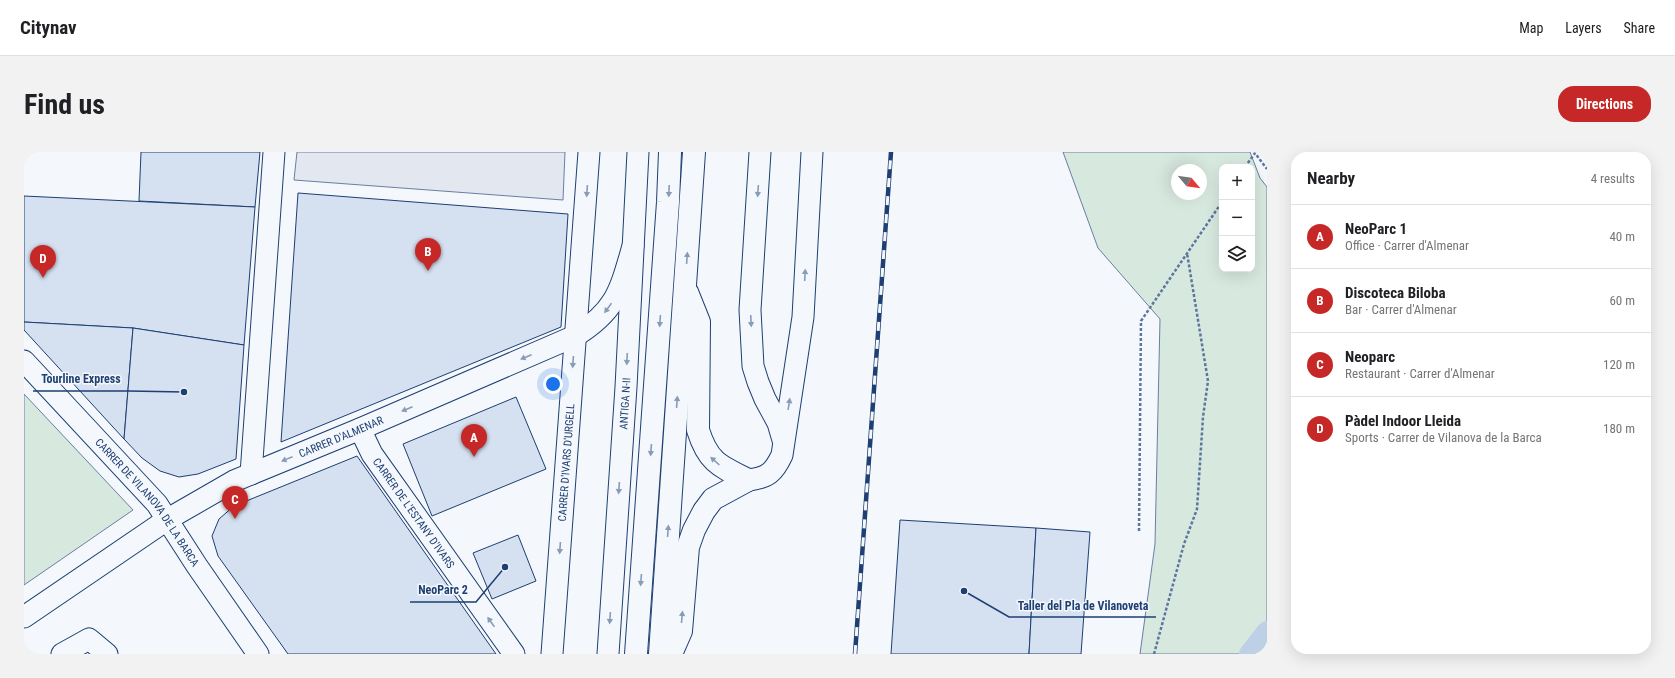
<!DOCTYPE html>
<meta charset="utf-8">
<style>
:root{--surface:#fff;--page:#f2f2f2;--text:#202124;--muted:#757577;--line:#e0e0e0;--accent:#c62828}
body{margin:0;font-family:"Roboto Condensed",sans-serif;background:var(--page);color:var(--text)}
.controls{position:absolute;right:12px;top:12px;display:grid;overflow:hidden;border-radius:8px;box-shadow:0 4px 16px #0002}
.controls button{width:36px;height:36px;display:grid;place-items:center;padding:0;border:0;border-bottom:1px solid var(--line);background:var(--surface);color:var(--text);font:20px sans-serif}
.compass{position:absolute;left:1147px;top:12px;width:36px;height:36px;border-radius:50%;background:var(--surface);box-shadow:0 4px 16px #0002;rotate:119deg}
.you{position:absolute;left:529px;top:232px;width:14px;height:14px;margin:-10px;border:3px solid #fff;border-radius:50%;background:#1a73e8;box-shadow:0 0 0 6px #1a73e833}
.badge{display:grid;place-items:center;width:26px;height:26px;border-radius:50%;background:var(--accent);color:#fff;font-size:13px;font-weight:700}
.pin{position:absolute;translate:-50% -33px;filter:drop-shadow(0 1px 2px #0008)}
.pin::after{content:'';position:absolute;top:21px;width:14px;height:12px;background:inherit;clip-path:polygon(0 0,100% 0,50% 100%)}
.list{margin:0;padding:0;list-style:none}
h2{display:flex;justify-content:space-between;align-items:center;height:52px;margin:0;padding:0 16px;font-size:17px}
h2 small{font-size:13px;font-weight:400;color:var(--muted)}
.list li{display:grid;grid-template-columns:26px 1fr auto;gap:12px;align-items:center;box-sizing:border-box;height:64px;padding:0 16px;border-top:1px solid var(--line)}
.list b{display:block;font-size:15px;white-space:nowrap}
.list p{margin:0;font-size:13px;white-space:nowrap;color:var(--muted)}
.list em{font-size:13px;font-style:normal;color:var(--muted)}
.icon{flex:none;width:22px;height:22px;fill:none;stroke:currentColor;stroke-width:2;stroke-linecap:round;stroke-linejoin:round}
.map{position:relative;flex:none;width:1243px;height:502px;overflow:hidden;border-radius:16px}
header{display:flex;align-items:center;gap:24px;box-sizing:border-box;height:56px;padding:0 20px;background:var(--surface);border-bottom:1px solid var(--line)}
header strong{font-size:19px}
nav{display:flex;gap:22px;margin-inline-start:auto;font-size:14px}
.intro{display:flex;align-items:center;justify-content:space-between;box-sizing:border-box;height:96px;padding:0 24px}
h1{margin:0;font-size:28px}
.button{padding:10px 18px;border-radius:16px;background:var(--accent);color:#fff;font-size:14px;font-weight:700}
main{display:flex;gap:24px;padding:0 24px}
aside{flex:1;background:var(--surface);border-radius:16px;box-shadow:0 4px 16px #0002}
.map>svg:first-child{display:block}
.green{fill:#d7e8df;stroke:#687fa3;fill-rule:evenodd}
.parking{fill:#e3e8f0;stroke:#687fa3}
.lines{fill:none;stroke-linecap:round;stroke-linejoin:round}
.canal{stroke:#bed0e5;stroke-width:20}
.building{fill:#d5e0f0;stroke:#1d3f73}
.minor-casing{stroke:#1d3f73;stroke-width:23}
.highway-casing{stroke:#1d3f73;stroke-width:24}
.path{stroke:#5e769c;stroke-width:2.5;stroke-dasharray:3 2;stroke-linecap:butt}
.minor{stroke:#f4f7fb;stroke-width:21}
.highway{stroke:#f4f7fb;stroke-width:22}
.rail-casing{stroke:#1d3f73;stroke-width:4.5}
.rail{stroke:#f4f7fb;stroke-width:3;stroke-dasharray:9;stroke-linecap:butt}
.oneway{fill:#889bb7}
.labels{text-anchor:middle;dominant-baseline:central;stroke-width:3;stroke-linejoin:round;paint-order:stroke}
.street-label{font-size:11px;fill:#1d3f73;stroke:#f4f7fb}
.leader{fill:none;stroke:#1d3f73;stroke-width:1.5}
.callout-dot{fill:#1d3f73;stroke:#f4f7fb;stroke-width:1.5}
.callout-label{font-size:12px;text-anchor:middle;font-weight:bold;fill:#1d3f73;stroke:#f4f7fb;stroke-width:3;stroke-linejoin:round;paint-order:stroke}
</style>
<header>
<strong>Citynav</strong>
<nav><a>Map</a><a>Layers</a><a>Share</a></nav>
</header>
<div class="intro"><h1>Find us</h1><a class="button">Directions</a></div>
<main>
<div class="map">
<svg width="1243" height="502" viewBox="0 0 1243 502">
<rect width="100%" height="100%" fill="#f4f7fb"/>
<!-- green -->
<g class="green">
<path d="M1039,0H1226L1236,26L1243,35V502H1116L1131,392L1136,167L1074,96ZM1198,15H1228V117H1198ZM1153,18H1177V42H1153Z"/>
<polygon points="0,242 109,358 0,433"/>
</g>
<!-- parking -->
<polygon class="parking" points="273,0 541,0 539,48 270,28"/>
<g class="lines">
<!-- canal -->
<polyline class="canal" points="1225,502 1243,479"/>
</g>
<!-- building -->
<g class="building">
<polygon points="117,0 236,0 231,55 115,49"/>
<polygon points="274,41 544,62 537,175 257,290"/>
<polygon points="0,44 231,55 220,193 109,176 0,170"/>
<polygon points="0,170 109,176 100,287 0,178"/>
<polygon points="109,176 220,193 212,307 174,322 155,325 136,319 118,306 100,287"/>
<polygon points="492,245 522,317 408,364 379,292"/>
<polygon points="333,304 472,502 264,502 194,404 188,384 195,367 210,354"/>
<polygon points="876,368 1012,376 1005,502 867,502"/>
<polygon points="1012,376 1066,380 1057,502 1005,502"/>
<polygon points="494,383 512,429 468,447 449,401"/>
</g>
<g class="lines">
<!-- minor casing -->
<g class="minor-casing">
<g id="minor">
<polyline points="736,0 726,158 729,214 734,230 741,247 754,271 759,288"/>
<path id="s1" d="M0,209L133,352L173,414L234,502"/>
<path id="s2" d="M336,277L348,302L490,502"/>
<polyline points="227,322 250,0"/>
<path d="M724,328C744,326 750,320 758,303L779,165L788,0"/>
<path id="s3" d="M0,465L144,367L210,329L336,277L551,184C592,159 596,139 609,94"/>
<polyline points="38,502 65,487 83,502"/>
<path id="s4" d="M528,502L565,0"/>
<path id="s5" d="M584,502L602,235L614,0"/>
</g>
</g>
<!-- highway casing -->
<g class="highway-casing">
<g id="highway">
<path d="M663,140L675,170L674,278C684,310 695,314 724,328"/>
<polyline points="612,502 644,50 646,0"/>
<polyline points="636,502 670,0"/>
<polyline points="647,502 657,479 664,395 670,378 680,359 689,347 724,328"/>
</g>
</g>
<!-- path -->
<g class="path">
<polyline points="1221,15 1231,1 1243,17"/>
<polyline points="1115,379 1117,169 1198,50"/>
<polyline points="1130,502 1160,392 1173,357 1179,265 1184,229 1163,101"/>
</g>
<!-- minor -->
<use href="#minor" class="minor"/>
<!-- highway -->
<use href="#highway" class="highway"/>
<!-- rail casing -->
<g class="rail-casing">
<polyline id="rail" points="831,502 867,0"/>
</g>
<!-- rail -->
<use href="#rail" class="rail"/>
</g>
<!-- one-way arrows -->
<defs><path id="oneway-solid" d="M-6-.8H1V-3.2L6.5 0L1 3.2V.8H-6Z"/></defs>
<g class="oneway">
<use href="#oneway-solid" transform="translate(563 39) rotate(94)"/>
<use href="#oneway-solid" transform="translate(645 39) rotate(92)"/>
<use href="#oneway-solid" transform="translate(734 39) rotate(94)"/>
<use href="#oneway-solid" transform="translate(663 106) rotate(-86)"/>
<use href="#oneway-solid" transform="translate(781 123) rotate(-87)"/>
<use href="#oneway-solid" transform="translate(584 156) rotate(126)"/>
<use href="#oneway-solid" transform="translate(636 169) rotate(94)"/>
<use href="#oneway-solid" transform="translate(727 169) rotate(87)"/>
<use href="#oneway-solid" transform="translate(502 205) rotate(157)"/>
<use href="#oneway-solid" transform="translate(603 207) rotate(93)"/>
<use href="#oneway-solid" transform="translate(549 210) rotate(94)"/>
<use href="#oneway-solid" transform="translate(653 250) rotate(-86)"/>
<use href="#oneway-solid" transform="translate(765 252) rotate(-81)"/>
<use href="#oneway-solid" transform="translate(383 257) rotate(157)"/>
<use href="#oneway-solid" transform="translate(627 298) rotate(94)"/>
<use href="#oneway-solid" transform="translate(263 307) rotate(158)"/>
<use href="#oneway-solid" transform="translate(691 309) rotate(-138)"/>
<use href="#oneway-solid" transform="translate(595 336) rotate(94)"/>
<use href="#oneway-solid" transform="translate(644 379) rotate(-86)"/>
<use href="#oneway-solid" transform="translate(536 396) rotate(94)"/>
<use href="#oneway-solid" transform="translate(617 428) rotate(94)"/>
<use href="#oneway-solid" transform="translate(658 465) rotate(-85)"/>
<use href="#oneway-solid" transform="translate(586 466) rotate(94)"/>
<use href="#oneway-solid" transform="translate(467 470) rotate(-125)"/>
</g>
<g class="labels">
<!-- street labels -->
<g class="street-label">
<text stroke="none"><textPath href="#s5" startOffset="251">ANTIGA N-II</textPath></text>
<text stroke="none"><textPath href="#s3" startOffset="366">CARRER D'ALMENAR</textPath></text>
<text stroke="none"><textPath href="#s4" startOffset="192">CARRER D'IVARS D'URGELL</textPath></text>
<text stroke="none"><textPath href="#s1" startOffset="188">CARRER DE VILANOVA DE LA BARCA</textPath></text>
<text stroke="none"><textPath href="#s2" startOffset="100">CARRER DE L'ESTANY D'IVARS</textPath></text>
</g>
</g>
<!-- callouts -->
<path class="leader" d="M160 240L105 239H9M481 415L452 450H386M940 439L985 465H1132"/>
<g class="callout-dot">
<circle cx="160" cy="240" r="4"/>
<circle cx="481" cy="415" r="4"/>
<circle cx="940" cy="439" r="4"/>
</g>
<g class="callout-label">
<text x="57" y="231">Tourline Express</text>
<text x="419" y="442">NeoParc 2</text>
<text x="1059" y="458">Taller del Pla de Vilanoveta</text>
</g>
</svg>
<div class="controls">
<button>+</button>
<button>−</button>
<button><svg class="icon" aria-label="layers" viewBox="0 0 24 24"><path d="M12 4l9 5-9 5-9-5zM3 14l9 5 9-5"/></svg></button>
</div>
<svg class="compass" viewBox="-18 -18 36 36"><path d="M0-13l5 13h-10z" fill="#e53935"/><path d="M0 13l5-13h-10z" fill="#757577"/></svg>
<div class="you"></div>
<div class="pin badge" style="left:450px;top:305px">A</div>
<div class="pin badge" style="left:404px;top:119px">B</div>
<div class="pin badge" style="left:211px;top:367px">C</div>
<div class="pin badge" style="left:19px;top:126px">D</div>
</div>
<aside>
<h2>Nearby<small>4 results</small></h2>
<ul class="list">
<li><span class="badge">A</span><div><b>NeoParc 1</b><p>Office · Carrer d'Almenar</p></div><em>40 m</em></li>
<li><span class="badge">B</span><div><b>Discoteca Biloba</b><p>Bar · Carrer d'Almenar</p></div><em>60 m</em></li>
<li><span class="badge">C</span><div><b>Neoparc</b><p>Restaurant · Carrer d'Almenar</p></div><em>120 m</em></li>
<li><span class="badge">D</span><div><b>Pàdel Indoor Lleida</b><p>Sports · Carrer de Vilanova de la Barca</p></div><em>180 m</em></li>
</ul>
</aside>
</main>
